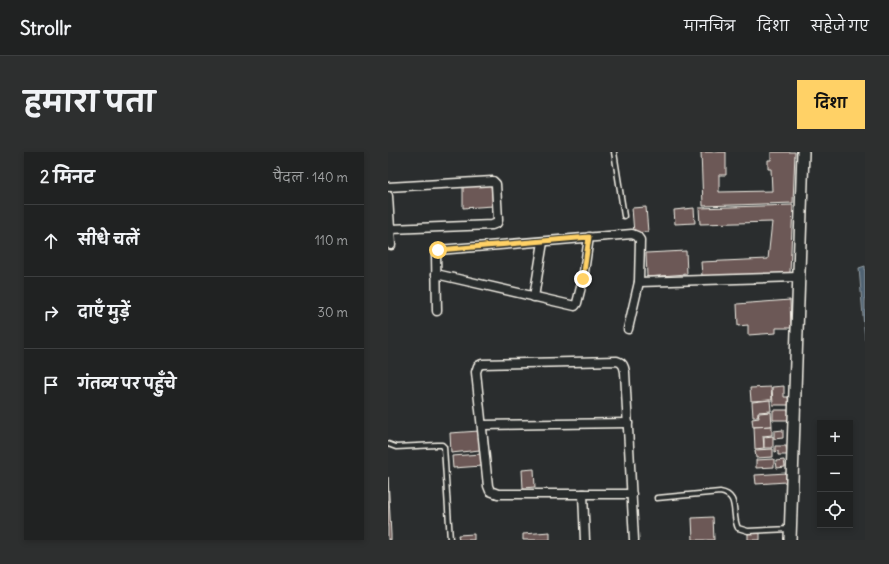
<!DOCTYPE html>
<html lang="hi">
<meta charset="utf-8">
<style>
:root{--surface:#202222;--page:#2d2f2f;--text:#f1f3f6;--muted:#a2a4a5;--line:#3d3f40;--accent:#ffd166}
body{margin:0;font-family:Delius,"Playpen Sans Deva",sans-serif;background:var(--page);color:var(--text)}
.controls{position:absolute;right:12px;bottom:12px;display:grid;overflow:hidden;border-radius:0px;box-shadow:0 2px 6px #0003}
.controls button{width:36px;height:36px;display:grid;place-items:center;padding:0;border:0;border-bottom:1px solid var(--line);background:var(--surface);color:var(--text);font:20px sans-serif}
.stop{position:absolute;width:12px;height:12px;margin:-9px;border:3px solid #ffd166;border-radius:50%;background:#fff}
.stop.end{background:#ffd166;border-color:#fff;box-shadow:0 1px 4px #0008}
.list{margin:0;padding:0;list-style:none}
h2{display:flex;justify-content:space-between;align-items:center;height:52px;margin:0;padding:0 16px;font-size:17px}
h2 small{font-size:13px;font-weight:400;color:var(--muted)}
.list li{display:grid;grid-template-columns:26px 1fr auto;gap:12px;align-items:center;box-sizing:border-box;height:72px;padding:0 16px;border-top:1px solid var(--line)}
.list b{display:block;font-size:15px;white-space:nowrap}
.list em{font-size:13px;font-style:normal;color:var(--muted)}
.icon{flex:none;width:22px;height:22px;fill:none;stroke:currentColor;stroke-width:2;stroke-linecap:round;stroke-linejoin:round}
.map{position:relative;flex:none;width:477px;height:388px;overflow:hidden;border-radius:0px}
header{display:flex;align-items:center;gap:24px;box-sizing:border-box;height:56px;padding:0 20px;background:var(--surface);border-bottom:1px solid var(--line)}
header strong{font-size:19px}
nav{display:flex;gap:22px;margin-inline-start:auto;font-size:14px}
.intro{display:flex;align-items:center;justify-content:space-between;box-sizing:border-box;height:96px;padding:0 24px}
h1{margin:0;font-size:28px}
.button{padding:10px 18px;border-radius:0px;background:var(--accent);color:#111;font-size:14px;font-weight:700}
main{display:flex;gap:24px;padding:0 24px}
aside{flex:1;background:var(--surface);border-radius:0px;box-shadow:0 2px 6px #0003}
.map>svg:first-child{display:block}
.water{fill:#4f6272;stroke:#919ba1}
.building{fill:#6c5957;stroke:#f4f1e8}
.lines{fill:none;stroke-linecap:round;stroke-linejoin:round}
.lane-casing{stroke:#f4f1e8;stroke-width:7}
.street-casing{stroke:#f4f1e8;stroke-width:11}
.secondary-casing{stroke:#f4f1e8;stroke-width:14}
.lane{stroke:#2a2d2e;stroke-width:4}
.street{stroke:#2a2d2e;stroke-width:8}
.secondary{stroke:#2a2d2e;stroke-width:11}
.route{stroke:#ffd166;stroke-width:5}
</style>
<header>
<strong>Strollr</strong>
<nav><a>मानचित्र</a><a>दिशा</a><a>सहेजे गए</a></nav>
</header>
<div class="intro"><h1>हमारा पता</h1><a class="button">दिशा</a></div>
<main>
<aside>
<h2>2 मिनट<small>पैदल · 140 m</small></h2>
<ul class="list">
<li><svg class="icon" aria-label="ahead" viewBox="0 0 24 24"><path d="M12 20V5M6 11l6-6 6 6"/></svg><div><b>सीधे चलें</b></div><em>110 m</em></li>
<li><svg class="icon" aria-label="right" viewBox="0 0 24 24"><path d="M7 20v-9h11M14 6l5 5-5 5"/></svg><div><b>दाएँ मुड़ें</b></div><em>30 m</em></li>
<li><svg class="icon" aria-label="arrive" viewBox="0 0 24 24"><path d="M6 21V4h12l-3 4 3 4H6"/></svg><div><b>गंतव्य पर पहुँचे</b></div></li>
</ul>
</aside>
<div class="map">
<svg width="477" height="388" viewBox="0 0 477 388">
<rect width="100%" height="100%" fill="#2a2d2e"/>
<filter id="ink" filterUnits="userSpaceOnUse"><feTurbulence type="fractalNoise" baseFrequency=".025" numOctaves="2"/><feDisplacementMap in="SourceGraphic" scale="8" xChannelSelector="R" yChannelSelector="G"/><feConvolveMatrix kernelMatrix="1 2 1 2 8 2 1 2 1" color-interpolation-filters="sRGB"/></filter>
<g filter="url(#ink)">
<!-- water -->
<polygon class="water" points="477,114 477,188 471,116"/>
<!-- building -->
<g class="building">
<polygon points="313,0 338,0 338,23 331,23 331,40 384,39 383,17 380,17 380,8 383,8 383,0 407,0 405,51 315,54"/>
<polygon points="103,32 105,54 75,56 75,34"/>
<polygon points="405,53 402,121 314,124 313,110 380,107 384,70 312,72 311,56"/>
<polygon points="258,55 260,80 246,81 244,56"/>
<polygon points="306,56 307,71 287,72 286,58"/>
<polygon points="298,99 299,122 259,125 258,101"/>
<polygon points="402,148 403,176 388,176 388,181 360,183 360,173 350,174 349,152"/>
<polygon points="396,234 396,245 400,245 401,253 385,253 384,235"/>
<polygon points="383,235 384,248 363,249 362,236"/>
<polygon points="382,248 383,259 370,260 370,265 365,265 364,250"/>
<polygon points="385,258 401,258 402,268 385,268"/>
<polygon points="383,260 384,274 365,275 364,267 371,266 370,261"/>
<polygon points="384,274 384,283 375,284 376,296 367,297 366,275"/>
<polygon points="395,278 395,286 386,287 386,279"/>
<polygon points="91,279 92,298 63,301 62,281"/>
<polygon points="385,284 385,296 376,296 376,285"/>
<polygon points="387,294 398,294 399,303 390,303 390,299 387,300"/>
<polygon points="385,297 385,305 368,306 367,298"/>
<polygon points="93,302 94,314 65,316 64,304"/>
<polygon points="386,307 386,315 368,316 368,308"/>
<polygon points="396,308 397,315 389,316 388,309"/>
<polygon points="146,317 147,335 135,336 134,318"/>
<polygon points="398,321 398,330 368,332 367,323"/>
<polygon points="0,325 3,383 3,388 0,388"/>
<polygon points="325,365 326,388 305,388 304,366"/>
<polygon points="162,380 162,388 135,388 135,382"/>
<polygon points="372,380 372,388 360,388 360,381"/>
<polygon points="86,382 86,388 71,388 70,383"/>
</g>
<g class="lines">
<!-- lane casing -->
<g class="lane-casing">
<g id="lane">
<polyline points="226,0 236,64"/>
<polyline points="0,292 8,295 49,293 54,293 56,295 62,388"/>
<path d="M269,346L332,340C352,343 343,362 350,376L360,379L402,377"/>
</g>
</g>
<!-- street casing -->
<g class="street-casing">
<g id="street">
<polyline points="0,35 105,29 108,32 110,68 109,71 104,73 2,77"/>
<polyline points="0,44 3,93"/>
<polyline points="48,122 187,154 189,151 195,127 201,85"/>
<polyline points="251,130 410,125"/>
<polyline points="146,145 155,90"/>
<polyline points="49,159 48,102 50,98 244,82 249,84 252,88 251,130 240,177"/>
<polyline points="95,273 240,271"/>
<polyline points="195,342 197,388"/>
<path d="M244,342H110L102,339L100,334L88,220L90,214L94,212L229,209C235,211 236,214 237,220L246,388"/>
</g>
</g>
<!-- secondary casing -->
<g class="secondary-casing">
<polyline id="secondary" points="402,388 415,0"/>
</g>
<!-- lane -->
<use href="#lane" class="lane"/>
<!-- street -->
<use href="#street" class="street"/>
<!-- secondary -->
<use href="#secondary" class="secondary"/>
</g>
</g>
<g class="lines" filter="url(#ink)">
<!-- route -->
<polyline class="route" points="50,98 201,85 195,127"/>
</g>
</svg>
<div class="controls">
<button>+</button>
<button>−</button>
<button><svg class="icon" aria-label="locate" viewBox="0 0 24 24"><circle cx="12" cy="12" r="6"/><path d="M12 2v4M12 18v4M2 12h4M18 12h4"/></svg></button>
</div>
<div class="stop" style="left:50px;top:98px"></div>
<div class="stop end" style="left:195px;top:127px"></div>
</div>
</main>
